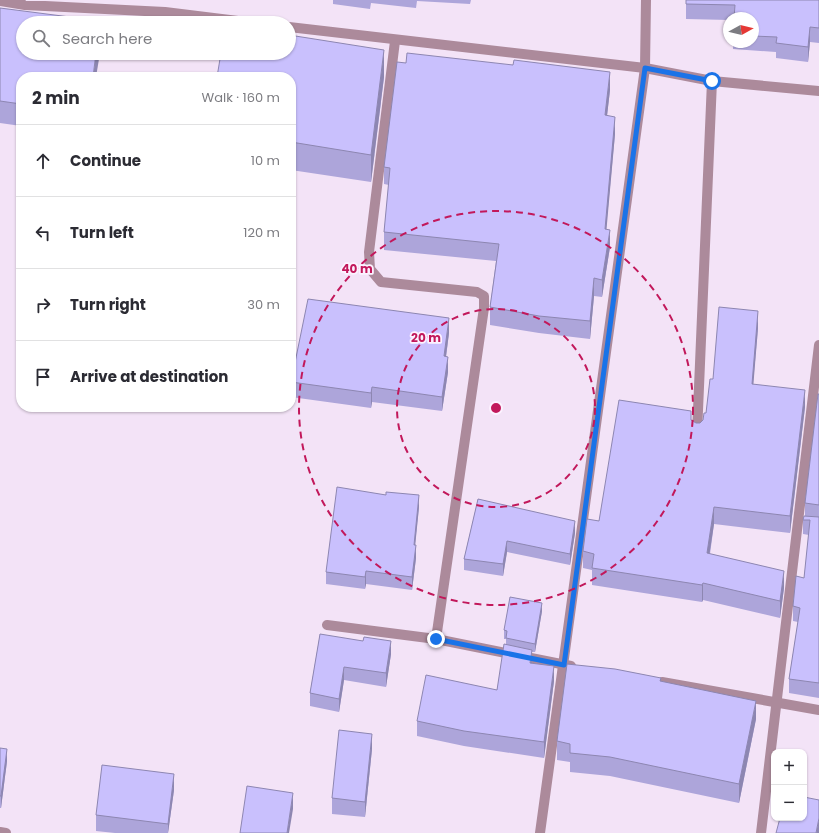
<!DOCTYPE html>
<meta charset="utf-8">
<style>
:root{--surface:#fff;--page:#f2f2f3;--text:#2b2b33;--muted:#7c7c81;--line:#e1e1e2}
body{margin:0;font-family:Poppins,sans-serif;background:var(--page);color:var(--text)}
.controls{position:absolute;right:12px;bottom:12px;display:grid;overflow:hidden;border-radius:8px;box-shadow:0 1px 3px #0004}
.controls button{width:36px;height:36px;display:grid;place-items:center;padding:0;border:0;border-bottom:1px solid var(--line);background:var(--surface);color:var(--text);font:20px sans-serif}
.compass{position:absolute;left:723px;top:12px;width:36px;height:36px;border-radius:50%;background:var(--surface);box-shadow:0 1px 3px #0004;rotate:82deg}
.stop{position:absolute;width:12px;height:12px;margin:-9px;border:3px solid #1a73e8;border-radius:50%;background:#fff}
.stop.end{background:#1a73e8;border-color:#fff;box-shadow:0 1px 4px #0008}
.list{margin:0;padding:0;list-style:none}
h2{display:flex;justify-content:space-between;align-items:center;height:52px;margin:0;padding:0 16px;font-size:17px}
h2 small{font-size:13px;font-weight:400;color:var(--muted)}
.list li{display:grid;grid-template-columns:26px 1fr auto;gap:12px;align-items:center;box-sizing:border-box;height:72px;padding:0 16px;border-top:1px solid var(--line)}
.list b{display:block;font-size:15px;white-space:nowrap}
.list em{font-size:13px;font-style:normal;color:var(--muted)}
.icon{flex:none;width:22px;height:22px;fill:none;stroke:currentColor;stroke-width:2;stroke-linecap:round;stroke-linejoin:round}
.map{position:relative;flex:none;width:819px;height:833px;overflow:hidden}
.search{position:absolute;background:var(--surface);box-shadow:0 1px 3px #0004;left:16px;top:16px;width:280px;height:44px;display:flex;align-items:center;gap:10px;box-sizing:border-box;padding:0 14px;border-radius:22px;color:var(--muted);font-size:15px}
.panel{position:absolute;background:var(--surface);box-shadow:0 1px 3px #0004;left:16px;top:72px;width:280px;height:340px;border-radius:16px}
.map>svg:first-child{display:block}
.lines{fill:none;stroke-linecap:round;stroke-linejoin:round}
.street{stroke:#ac8a9b;stroke-width:10}
.wall{fill:#ada5da}
.shaded-wall{fill:#8d86b1}
.building{fill:#c9c0fd;stroke:#8d86b1}
.route{stroke:#1a73e8;stroke-width:5}
.ring{fill:none;stroke:#c2185b;stroke-width:2;stroke-dasharray:7 5}
.centre{fill:#c2185b;stroke:#fcf2ff;stroke-width:2}
.ring-label{font-size:12px;text-anchor:middle;font-weight:bold;fill:#c2185b;stroke:#fcf2ff;stroke-width:3.5;stroke-linejoin:round;paint-order:stroke}
</style>
<div class="map">
<svg width="819" height="833" viewBox="0 0 819 833">
<rect width="100%" height="100%" fill="#f3e3f7"/>
<g class="lines">
<!-- street -->
<g class="street">
<polyline points="0,1 25,5 165,12 254,23"/>
<polyline points="289,27 645,68 712,81 819,91"/>
<polyline points="395,41 369,252 370,269 381,282 477,292 484,296 484,308 436,639"/>
<polyline points="697,434 712,81"/>
<polyline points="327,625 436,639 571,666"/>
<polyline points="662,682 819,710"/>
<polyline points="0,832 6,833"/>
<polyline points="540,833 645,68 646,0"/>
<path d="M761,833C779,670 801,508 819,345"/>
</g>
</g>
<!-- wall -->
<g class="wall">
<polygon points="333,0 471,0 470,4 417,1 416,8 371,3 370,9 333,4"/>
<polygon points="686,0 819,0 819,43 810,42 808,62 776,58 776,52 733,49 733,42 753,42 753,18 729,18 729,20 686,19"/>
<polygon points="0,8 21,77 21,126 0,123"/>
<polygon points="291,77 384,77 371,182 291,170"/>
<polygon points="610,90 607,116 615,134 606,229 610,247 602,297 594,296 590,339 539,333 490,325 490,307 496,261 384,250 384,232 389,185 384,184 384,167"/>
<polygon points="758,328 753,384 805,407 790,533 714,524 710,554 784,588 780,618 703,600 702,602 592,585 592,570 583,568 583,551 599,521 691,420 696,423 700,423 703,420 706,413 713,379"/>
<polygon points="449,333 446,357 448,372 442,411 372,402 371,408 291,397 291,382"/>
<polygon points="819,394 819,698 789,693 789,679 798,622 793,621 793,606 804,578 809,535 803,534 803,520 805,516 805,503"/>
<polygon points="478,499 575,533 570,565 507,552 503,576 464,570 464,559"/>
<polygon points="419,507 415,545 416,558 412,590 366,584 365,589 326,584 326,572"/>
<polygon points="542,611 535,652 532,652 532,663 554,681 544,758 464,746 417,736 417,721 497,690 506,644 506,639 504,639 504,630"/>
<polygon points="320,634 391,654 386,687 344,680 339,712 310,706 310,693"/>
<polygon points="661,681 756,719 739,803 610,776 570,772 570,762 557,760 557,741"/>
<polygon points="0,748 7,761 1,808 0,808"/>
<polygon points="372,749 365,817 332,814 332,798"/>
<polygon points="174,790 168,833 115,833 96,831 96,815"/>
</g>
<!-- shaded-wall -->
<g class="shaded-wall">
<polygon points="810,27 810,42 808,62 808,47"/>
<polygon points="384,50 384,77 371,182 371,155"/>
<polygon points="96,53 100,53 96,77 93,77"/>
<polygon points="610,72 610,90 605,133 605,115"/>
<polygon points="615,117 615,134 605,246 605,229"/>
<polygon points="610,230 610,247 602,297 602,280"/>
<polygon points="594,278 594,296 590,339 590,321"/>
<polygon points="758,311 758,328 752,401 752,384"/>
<polygon points="449,318 449,333 444,371 444,356"/>
<polygon points="448,357 448,372 442,411 442,397"/>
<polygon points="372,387 372,402 371,408 371,393"/>
<polygon points="805,390 805,407 790,533 790,516"/>
<polygon points="419,495 419,507 414,557 414,545"/>
<polygon points="714,507 714,524 707,570 707,553"/>
<polygon points="575,521 575,533 570,565 570,554"/>
<polygon points="507,541 507,552 503,576 503,564"/>
<polygon points="416,545 416,558 412,590 412,577"/>
<polygon points="366,571 366,584 365,589 365,577"/>
<polygon points="784,571 784,588 780,618 780,601"/>
<polygon points="703,583 703,600 702,602 702,585"/>
<polygon points="542,603 542,611 535,652 535,644"/>
<polygon points="391,641 391,654 386,687 386,673"/>
<polygon points="532,650 532,665 530,663"/>
<polygon points="554,666 554,681 544,758 544,742"/>
<polygon points="344,667 344,680 339,712 339,699"/>
<polygon points="756,701 756,719 739,803 739,784"/>
<polygon points="372,734 372,749 365,817 365,802"/>
<polygon points="7,749 7,761 1,808 1,796"/>
<polygon points="174,774 174,790 168,833 168,824"/>
<polygon points="293,793 293,809 289,833 287,833"/>
<polygon points="819,818 819,833 816,833"/>
</g>
<!-- building -->
<g class="building">
<polygon points="686,0 819,0 819,28 810,27 808,47 776,43 777,37 753,36 753,18 734,18 735,5 686,4"/>
<polygon points="0,8 101,21 101,23 23,23 23,53 96,53 93,77 21,77 21,104 0,101"/>
<polygon points="289,35 384,50 371,155 291,142 291,77 217,77 221,53 289,53"/>
<polygon points="407,53 513,65 514,60 610,72 605,115 615,117 605,229 610,230 602,280 594,278 590,321 539,316 490,307 499,244 384,232 390,168 384,167 397,62 406,63"/>
<polygon points="308,299 449,318 444,356 448,357 442,397 372,387 371,393 291,382"/>
<polygon points="719,307 758,311 752,384 805,390 790,516 714,507 707,553 784,571 780,601 703,583 702,585 592,568 594,554 583,551 587,519 599,521 619,400 691,411 691,420 696,423 700,423 703,420 704,413 706,413 710,379 713,379"/>
<polygon points="818,394 819,394 819,505 805,503"/>
<polygon points="337,487 386,495 386,492 419,495 414,545 416,545 412,577 366,571 365,577 326,572"/>
<polygon points="478,499 575,521 570,554 507,541 503,564 464,559"/>
<polygon points="804,516 819,517 819,683 789,679 800,608 793,606 796,576 804,578 810,520 803,520"/>
<polygon points="510,597 542,603 535,644 506,638 507,631 504,630"/>
<polygon points="320,634 363,641 364,637 391,641 386,673 344,667 339,699 310,693"/>
<polygon points="504,644 532,650 530,663 554,666 544,742 464,731 417,721 426,675 497,690"/>
<polygon points="567,664 615,669 661,678 660,681 756,701 739,784 610,757 570,753 570,744 557,741"/>
<polygon points="339,730 372,734 365,802 332,798"/>
<polygon points="0,748 7,749 1,796 0,796"/>
<polygon points="102,765 174,774 168,824 96,815"/>
<polygon points="247,786 293,793 287,833 240,833"/>
<polygon points="804,797 819,800 819,818 816,833 776,833 780,818 804,818"/>
</g>
<g class="lines">
<!-- route -->
<polyline class="route" points="436,639 564,665 645,68 712,81"/>
</g>
<!-- distance rings -->
<g class="ring">
<circle cx="496" cy="408" r="99"/>
<circle cx="496" cy="408" r="197"/>
</g>
<circle cx="496" cy="408" r="6" class="centre"/>
<g class="ring-label">
<text x="357" y="273">40 m</text>
<text x="426" y="342">20 m</text>
</g>
</svg>
<div class="controls">
<button>+</button>
<button>−</button>
</div>
<svg class="compass" viewBox="-18 -18 36 36"><path d="M0-13l5 13h-10z" fill="#e53935"/><path d="M0 13l5-13h-10z" fill="#7c7c81"/></svg>
<div class="stop" style="left:712px;top:81px"></div>
<div class="stop end" style="left:436px;top:639px"></div>
<div class="search"><svg class="icon" aria-label="search" viewBox="0 0 24 24"><circle cx="10" cy="10" r="6"/><path d="M15 15l6 6"/></svg>Search here</div>
<section class="panel">
<h2>2 min<small>Walk · 160 m</small></h2>
<ul class="list">
<li><svg class="icon" aria-label="ahead" viewBox="0 0 24 24"><path d="M12 20V5M6 11l6-6 6 6"/></svg><div><b>Continue</b></div><em>10 m</em></li>
<li><svg class="icon" aria-label="left" viewBox="0 0 24 24"><path d="M17 20v-9H6M10 6l-5 5 5 5"/></svg><div><b>Turn left</b></div><em>120 m</em></li>
<li><svg class="icon" aria-label="right" viewBox="0 0 24 24"><path d="M7 20v-9h11M14 6l5 5-5 5"/></svg><div><b>Turn right</b></div><em>30 m</em></li>
<li><svg class="icon" aria-label="arrive" viewBox="0 0 24 24"><path d="M6 21V4h12l-3 4 3 4H6"/></svg><div><b>Arrive at destination</b></div></li>
</ul>
</section>
</div>
